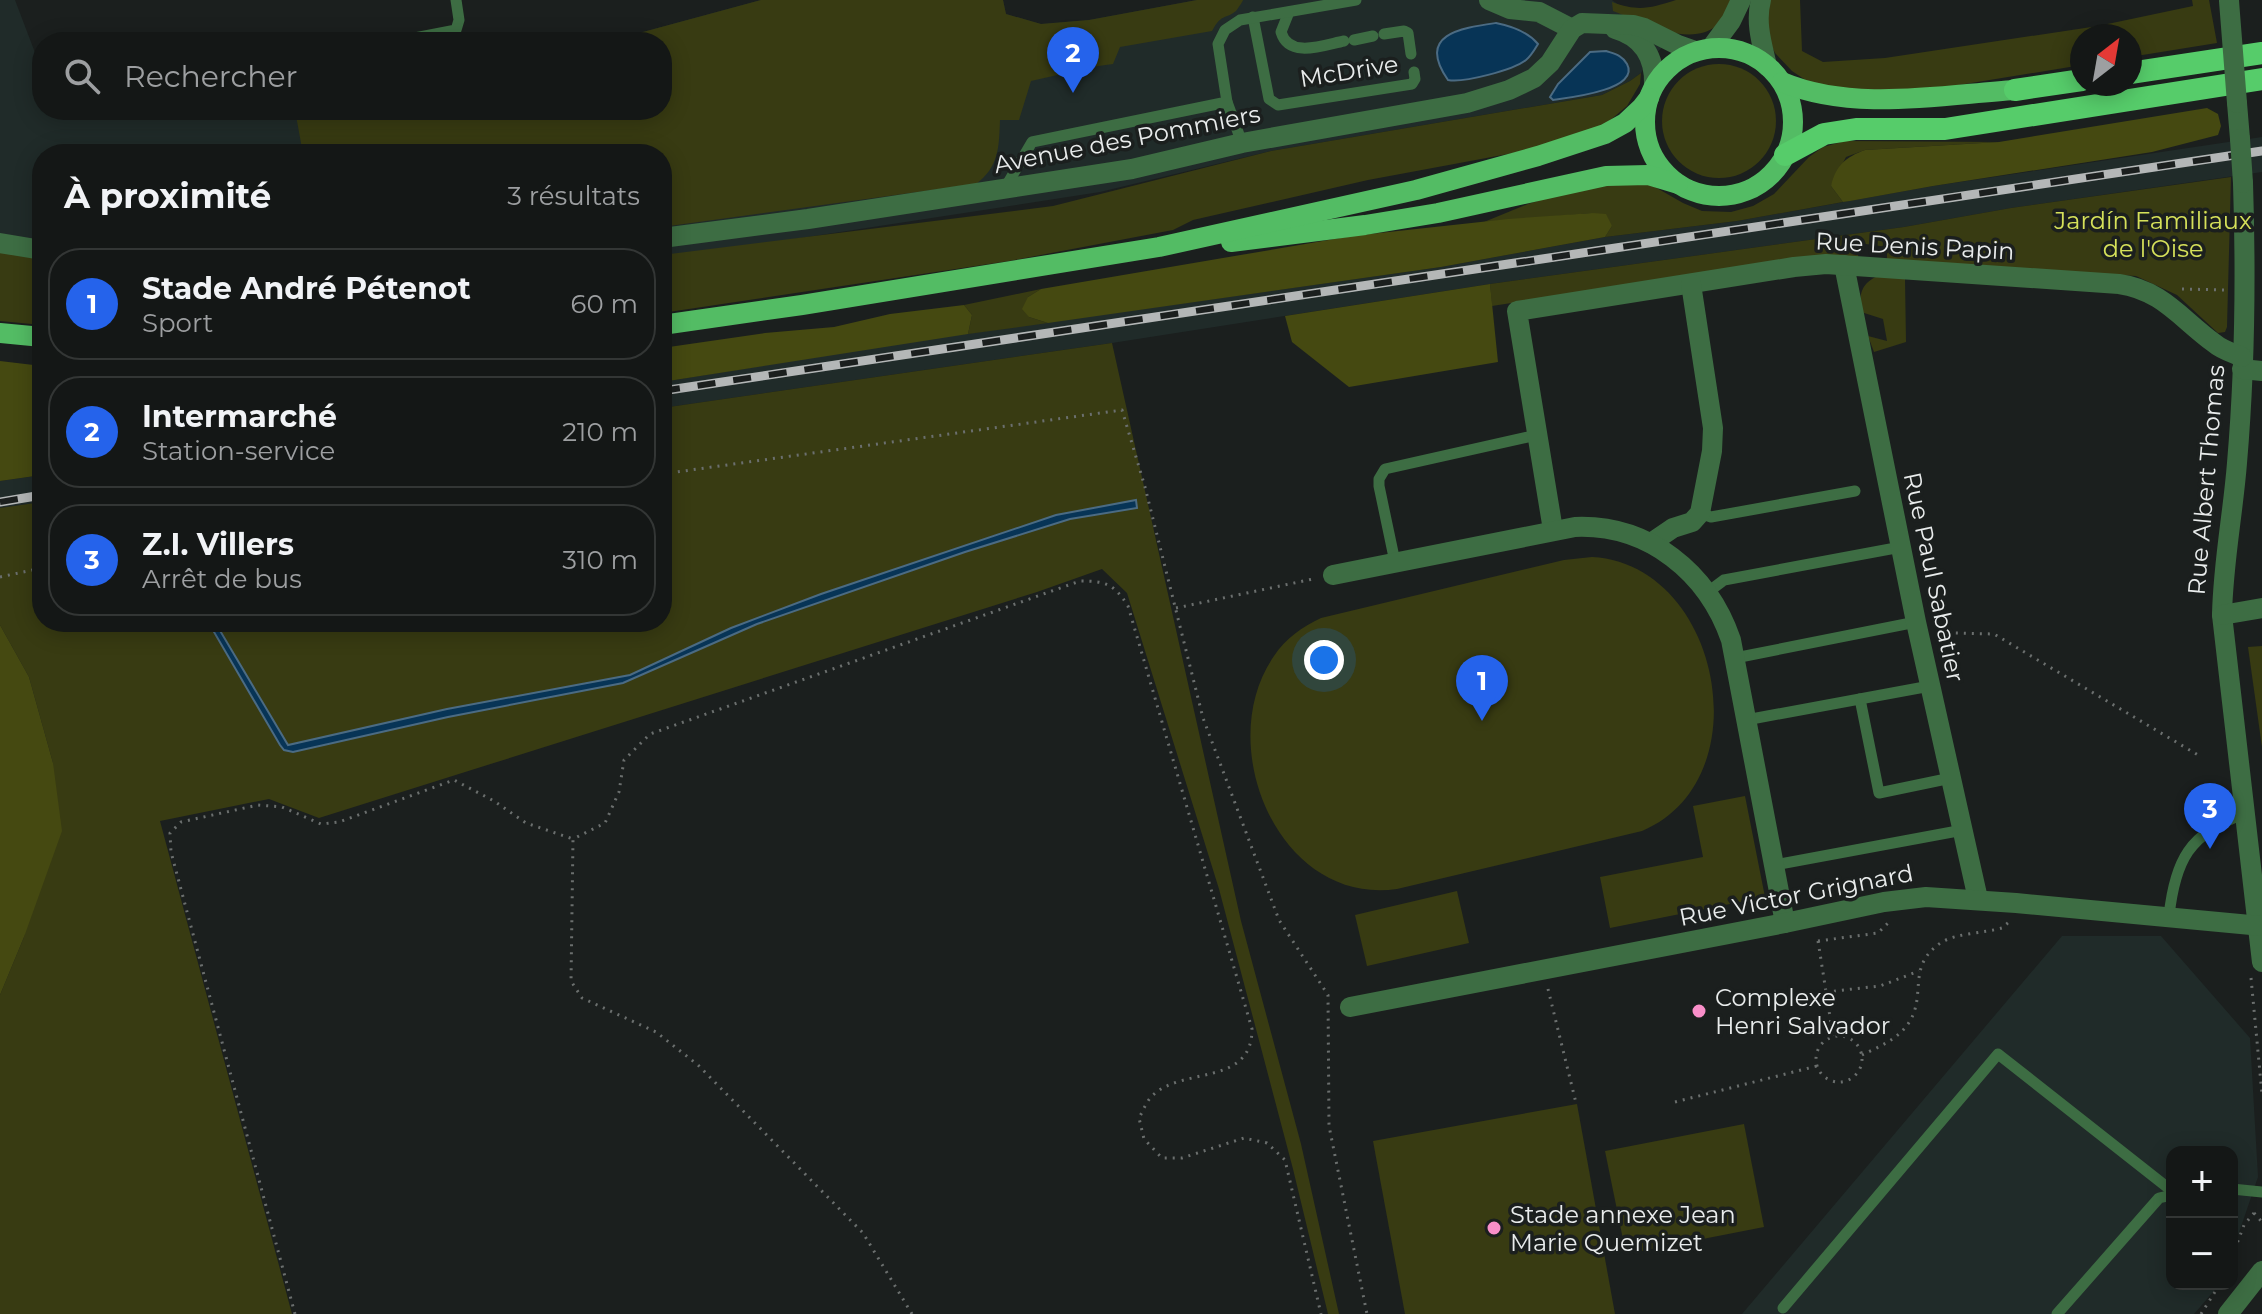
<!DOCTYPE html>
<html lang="fr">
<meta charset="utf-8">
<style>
:root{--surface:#141716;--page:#212423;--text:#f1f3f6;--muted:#9d9fa1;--line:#333635;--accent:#2563eb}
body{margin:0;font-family:Montserrat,sans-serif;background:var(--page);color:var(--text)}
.controls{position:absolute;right:24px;bottom:24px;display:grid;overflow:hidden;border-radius:16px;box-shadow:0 4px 20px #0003}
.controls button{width:72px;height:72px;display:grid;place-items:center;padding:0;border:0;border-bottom:2px solid var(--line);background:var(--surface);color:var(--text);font:40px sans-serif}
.compass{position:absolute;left:2070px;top:24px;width:72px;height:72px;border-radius:50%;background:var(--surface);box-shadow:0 4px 20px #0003;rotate:31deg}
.you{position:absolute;left:1324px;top:660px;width:28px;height:28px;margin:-20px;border:6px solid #fff;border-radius:50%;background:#1a73e8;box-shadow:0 0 0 12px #1a73e833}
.badge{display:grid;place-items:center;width:52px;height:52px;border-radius:50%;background:var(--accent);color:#fff;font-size:26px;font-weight:700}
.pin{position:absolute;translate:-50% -66px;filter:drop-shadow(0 2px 4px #0008)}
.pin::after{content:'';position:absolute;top:42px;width:28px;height:24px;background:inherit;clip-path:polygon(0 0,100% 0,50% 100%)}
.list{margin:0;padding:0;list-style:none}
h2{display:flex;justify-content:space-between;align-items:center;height:104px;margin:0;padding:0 32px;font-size:34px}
h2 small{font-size:26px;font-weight:400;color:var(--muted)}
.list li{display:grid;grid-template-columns:52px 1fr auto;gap:24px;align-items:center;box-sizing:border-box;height:112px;margin:0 16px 16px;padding:0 16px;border:2px solid var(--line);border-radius:32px}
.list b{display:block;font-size:30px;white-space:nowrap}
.list p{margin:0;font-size:26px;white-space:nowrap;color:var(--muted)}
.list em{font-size:26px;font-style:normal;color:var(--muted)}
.icon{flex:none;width:44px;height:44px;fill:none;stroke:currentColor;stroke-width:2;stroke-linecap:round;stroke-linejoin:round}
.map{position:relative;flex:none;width:2262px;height:1314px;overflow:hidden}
.search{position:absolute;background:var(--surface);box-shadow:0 4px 20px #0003;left:32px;top:32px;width:640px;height:88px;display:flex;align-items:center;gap:20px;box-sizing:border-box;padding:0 28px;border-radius:32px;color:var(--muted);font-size:30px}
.panel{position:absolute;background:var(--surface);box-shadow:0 4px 20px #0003;left:32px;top:144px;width:640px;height:488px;border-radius:32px}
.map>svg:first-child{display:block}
.built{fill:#202b29}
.green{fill:#383b12}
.forest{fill:#454911}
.water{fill:#073456;stroke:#4b6b83;stroke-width:2}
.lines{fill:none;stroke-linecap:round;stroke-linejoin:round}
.path{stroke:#6b6f6e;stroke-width:3;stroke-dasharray:2 6;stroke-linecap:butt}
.service{stroke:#3d6d43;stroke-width:11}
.minor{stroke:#3d6d43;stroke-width:20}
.primary{stroke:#53bc64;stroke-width:20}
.trunk{stroke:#56cc6a;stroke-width:22}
.rail-casing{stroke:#b4b7b7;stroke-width:9}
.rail{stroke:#1b1f1e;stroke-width:6;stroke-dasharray:18;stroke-linecap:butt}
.minor-bridge{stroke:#3d6d43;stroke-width:20}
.poi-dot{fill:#f98fc9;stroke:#1b1f1e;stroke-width:3}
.labels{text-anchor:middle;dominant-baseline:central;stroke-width:7;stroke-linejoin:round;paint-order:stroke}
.street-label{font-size:24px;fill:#e9ecec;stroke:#1b1f1e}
.park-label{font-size:24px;fill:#d6e15a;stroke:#1b1f1e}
.poi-label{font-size:24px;fill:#e9ecec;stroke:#1b1f1e;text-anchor:start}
</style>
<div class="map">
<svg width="2262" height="1314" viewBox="0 0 2262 1314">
<rect width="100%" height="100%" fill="#1b1f1e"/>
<!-- built -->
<g class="built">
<polygon points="0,0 15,0 42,71 42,110 662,110 662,42 606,42 761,0 1003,0 1006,14 1041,24 1089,20 1197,0 1612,0 1669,41 1650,59 1641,73 1630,81 1602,95 1271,151 1100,192 756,245 662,256 662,154 42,154 42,267 0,260"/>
<polygon points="2262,137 2262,172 2011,208 1904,227 1490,284 1112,343 662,408 662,382 922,340 1441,267 1605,237 1737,221 1933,186"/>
<polygon points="42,475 42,502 0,508 0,481"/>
<polygon points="2062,936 2161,936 2250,1038 2258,1177 2232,1253 2232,1152 2172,1152 2172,1284 2220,1284 2194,1314 1742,1314"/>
</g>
<!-- green -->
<g class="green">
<path d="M761,0H1003L1006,14L1041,24L1089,20L1197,0H1243C1243,1 1237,10 1236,11C1224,20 1222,13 1212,31L1120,47L1113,64L1062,71V74L1031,81L1019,120H1000C999,147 999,167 976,184L662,227V154H303L295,110H662V42H606Z"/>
<path d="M1676,0H1733C1729,7 1726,17 1721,22C1692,51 1643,22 1613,11L1612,2C1639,12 1650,8 1676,0Z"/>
<polygon points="1768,0 1800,0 1802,51 1823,62 1885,58 2098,26 2193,6 2192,0 2209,0 2217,43 2130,57 2130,36 2082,36 2082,65 1916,92 1850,92 1813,85 1792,71 1775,53 1765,33"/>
<circle cx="1719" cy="121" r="57"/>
<polygon points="1641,73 1640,84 1627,106 1608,122 1592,130 1524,151 1368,180 1193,220 1173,230 1009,261 662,313 662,255 1053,206 1271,151 1602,95 1630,81"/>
<polygon points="1845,141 1999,142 1865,150 1846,157 1831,186 1843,202 1737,221 1605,237 1612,226 1592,213 1484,222 1528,204 1593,184 1648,183 1683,203 1702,211 1731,212 1753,206 1774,194 1809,157 1823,147"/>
<polygon points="2231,177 2227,327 2225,332 2218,333 2177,295 2136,276 1887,259 1887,247 1859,243 1858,258 1810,257 1492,306 1490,284 1904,227 2011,208"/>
<polygon points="0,252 42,258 42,325 0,321"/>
<path d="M1880,275L1905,279L1906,342L1874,352L1868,336L1887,341L1883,319L1861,312C1859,293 1861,283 1880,275Z"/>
<polygon points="1041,289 1028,297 1029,317 1048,323 968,334 972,315 964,305"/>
<polygon points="1112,343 1241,921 1301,1144 1339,1314 1328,1314 1293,1169 1219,889 1127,593 1102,569 1037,592 319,818 269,799 160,821 292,1314 0,1314 0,995 24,937 53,763 29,677 0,625 0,508 42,502 42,622 662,622 662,408"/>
<path d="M1592,557C1721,564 1763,780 1642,831L1397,889C1279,906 1212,745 1274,656C1286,638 1302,627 1321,618L1564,560Z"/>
<polygon points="2262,646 2262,747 2248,647"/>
<polygon points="1745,796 1765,897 1610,928 1600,877 1703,857 1693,806"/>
<polygon points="1457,891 1469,943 1367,966 1355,915"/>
<polygon points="1577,1104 1615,1314 1405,1314 1373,1141"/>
<polygon points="1744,1124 1764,1227 1626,1254 1605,1151"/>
</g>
<!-- forest -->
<g class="forest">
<path d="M2207,108L2218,114L2221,126L2218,135L2152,152L1933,186L1850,201L1843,202L1831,186C1836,165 1846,157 1865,150L1999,142Z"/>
<polygon points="1592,213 1606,214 1612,226 1605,237 1441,267 1048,323 1029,317 1022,309 1028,297 1041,289 1352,236 1508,219"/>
<polygon points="1490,284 1498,362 1349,387 1292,342 1285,316"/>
<polygon points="964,305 972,315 968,334 662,382 662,348 765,333 834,327 890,314"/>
<polygon points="0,361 42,366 42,475 0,481"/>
<polygon points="0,625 29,677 53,763 62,831 24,937 0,995"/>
</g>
<!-- water -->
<g class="water">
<path d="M1496,23C1511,26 1528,32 1538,44C1535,49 1531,56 1526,60C1513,70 1464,83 1448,80C1416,34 1461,28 1496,23Z"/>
<path d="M1606,51C1615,54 1622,55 1627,64C1641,90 1567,98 1553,100L1550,97L1558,84L1590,52Z"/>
<polygon points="1136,500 1137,508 1070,519 965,552 757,624 623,683 448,717 293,752 284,750 280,745 214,632 212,622 218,622 219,629 288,745 447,709 630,675 731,628 821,594 1056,515"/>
</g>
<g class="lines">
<!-- path -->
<g class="path">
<polyline points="2182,289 2226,290"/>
<polyline points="662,474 1122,410 1145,487 1203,718 1279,920 1328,995 1329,1126 1367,1314"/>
<polyline points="0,577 42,568"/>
<polyline points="1176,608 1313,579"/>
<polyline points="1940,635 1953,633 1994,634 2198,755"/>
<polyline points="1818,941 1878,933 1889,922"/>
<polyline points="1818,941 1833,1036"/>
<polyline points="2251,978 2262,1094"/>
<polyline points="1548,989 1576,1103"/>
<polyline points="1826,992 1880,986 1919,971"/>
<circle cx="1839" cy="1059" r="23"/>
<path d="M1862,1055C1878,1047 1897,1040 1908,1024C1928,995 1905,966 1942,942C1957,933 1985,933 2002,928L2009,922"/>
<polyline points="1675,1102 1817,1066"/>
<polyline points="2254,1213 2262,1222"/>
<polyline points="2232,1257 2244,1225 2254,1213 2255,1207"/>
<polyline points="295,1314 171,852 170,833 181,822 258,805 282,807 321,824 339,822 454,780 494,801 526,823 573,839"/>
<path d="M912,1314L863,1233L698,1065L656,1032L582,998L571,981L573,839L605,823L619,792L624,760L650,734L1080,581C1106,581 1114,584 1128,606L1252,1029C1252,1087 1182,1066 1152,1096C1146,1102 1143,1111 1139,1118L1144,1139L1162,1158H1182L1244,1138L1267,1143L1285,1160L1321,1314"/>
<polyline points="2201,1314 2220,1284"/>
</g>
<!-- service -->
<g class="service">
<path d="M1289,12L1281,32C1289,59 1324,45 1344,41"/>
<polyline points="1253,17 1269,99 1278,105 1412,84 1415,79 1414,72"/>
<polyline points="1384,34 1404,31 1408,33 1411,54"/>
<polyline points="1354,40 1373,36"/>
<polyline points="394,42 456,30 459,20 456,0"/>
<polyline points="1227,102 1242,143"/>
<polyline points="1005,188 1032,142 1227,102 1218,44 1225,30 1240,20 1356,0"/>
<polyline points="1700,513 1711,517 1855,491"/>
<polyline points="1395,562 1379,486 1379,479 1385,469 1537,435"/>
<polyline points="1708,592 1724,580 1901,547"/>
<polyline points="1735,658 1916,622"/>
<polyline points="1860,699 1879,793 1951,778"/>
<polyline points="1746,720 1930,686"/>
<polyline points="1775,865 1963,830"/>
<path d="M2169,916C2175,861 2189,833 2244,814"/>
<polyline points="2232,1189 2262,1192"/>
<polyline points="1783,1308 1998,1054 2172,1191"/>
<polyline points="2057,1314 2159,1198 2172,1195"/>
</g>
<!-- minor -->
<g class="minor">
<polyline points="1489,0 1510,9 1539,12 1572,29"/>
<path d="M1761,0C1755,22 1762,44 1767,66"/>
<path d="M1615,29C1643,37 1655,57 1654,85"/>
<polyline points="1711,48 1731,21 1741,0"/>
<polyline points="2237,103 2240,139"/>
<path d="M2243,183C2246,276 2245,370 2237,463C2233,514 2223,563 2222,615L2262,962"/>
<polyline points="662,238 808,219 1132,169 1242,143 1467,103 1509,90 1534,78 1550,63 1572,29 1582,23 1633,25 1644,28 1678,45 1695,51"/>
<polyline points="0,243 42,250"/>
<polyline points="1844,265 1916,622 1978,899"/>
<polyline points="2242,369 2262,371"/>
<path d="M1553,530L1517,311L1794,267L1826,264L2119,284C2162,290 2181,319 2214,343C2222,350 2233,353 2242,357"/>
<polyline points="1651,543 1673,528 1692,522 1700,513 1712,451 1713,428 1691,284"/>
<path d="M1333,575L1575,527C1649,524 1708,573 1731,640L1785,923"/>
<polyline points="2222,615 2262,608"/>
<polyline points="1350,1007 1785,923 1884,902 1926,897 2016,903 2262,926"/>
<polyline points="2228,1314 2262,1271"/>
</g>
<!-- primary -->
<g class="primary">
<circle cx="1719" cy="122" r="74"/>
<path d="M1782,82C1853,112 1940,95 2015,90"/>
<polyline points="1231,242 1365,225 1438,213 1606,176 1648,175 1678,184"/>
<polyline points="662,325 802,305 1159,247 1416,190 1538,156 1605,134 1625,123 1642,107 1649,98"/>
<polyline points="0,333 42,337"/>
</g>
<!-- trunk -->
<g class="trunk">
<polyline points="2130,73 2262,53"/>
<polyline points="2015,90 2082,80"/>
<polyline points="1785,155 1824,134 1856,129 1945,129 2262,79"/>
</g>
<!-- rail casing -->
<g class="rail-casing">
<g id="rail">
<polyline points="662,391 2262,151"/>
<polyline points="0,502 42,495"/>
</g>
</g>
<!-- rail -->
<use href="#rail" class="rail"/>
<!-- minor-bridge -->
<g class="minor-bridge">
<polyline points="2229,1 2237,103"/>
<polyline points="2240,139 2243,183"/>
</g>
</g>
<!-- markers -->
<g class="poi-dot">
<circle cx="1699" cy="1011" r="8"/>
<circle cx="1494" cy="1228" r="8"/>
</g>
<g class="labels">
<!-- street labels -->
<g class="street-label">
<text transform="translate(1349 71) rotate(-9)">McDrive</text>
<text transform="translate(1127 139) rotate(-11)">Avenue des Pommiers</text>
<text transform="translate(1915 246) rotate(3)">Rue Denis Papin</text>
<text transform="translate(2206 480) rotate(-85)">Rue Albert Thomas</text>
<text transform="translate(1934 577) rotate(78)">Rue Paul Sabatier</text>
<text transform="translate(1796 895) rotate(-11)">Rue Victor Grignard</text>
</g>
<!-- park labels -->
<g class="park-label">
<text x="2153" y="220">Jardín Familiaux<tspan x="2153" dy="28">de l'Oise</tspan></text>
</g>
<!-- poi labels -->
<g class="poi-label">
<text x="1715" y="997">Complexe<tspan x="1715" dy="28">Henri Salvador</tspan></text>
<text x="1510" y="1214">Stade annexe Jean<tspan x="1510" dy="28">Marie Quemizet</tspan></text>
</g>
</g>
</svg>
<div class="controls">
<button>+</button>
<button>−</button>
</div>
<svg class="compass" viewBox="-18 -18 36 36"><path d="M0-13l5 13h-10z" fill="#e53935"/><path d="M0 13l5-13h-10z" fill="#9d9fa1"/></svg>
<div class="you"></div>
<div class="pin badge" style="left:1482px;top:721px">1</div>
<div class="pin badge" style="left:1073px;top:93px">2</div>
<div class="pin badge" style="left:2210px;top:849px">3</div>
<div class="search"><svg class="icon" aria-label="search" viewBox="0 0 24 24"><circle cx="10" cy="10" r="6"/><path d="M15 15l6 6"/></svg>Rechercher</div>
<section class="panel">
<h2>À proximité<small>3 résultats</small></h2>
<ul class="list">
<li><span class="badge">1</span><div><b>Stade André Pétenot</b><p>Sport</p></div><em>60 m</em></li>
<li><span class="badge">2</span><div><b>Intermarché</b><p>Station-service</p></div><em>210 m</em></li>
<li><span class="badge">3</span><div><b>Z.I. Villers</b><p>Arrêt de bus</p></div><em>310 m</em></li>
</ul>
</section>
</div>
